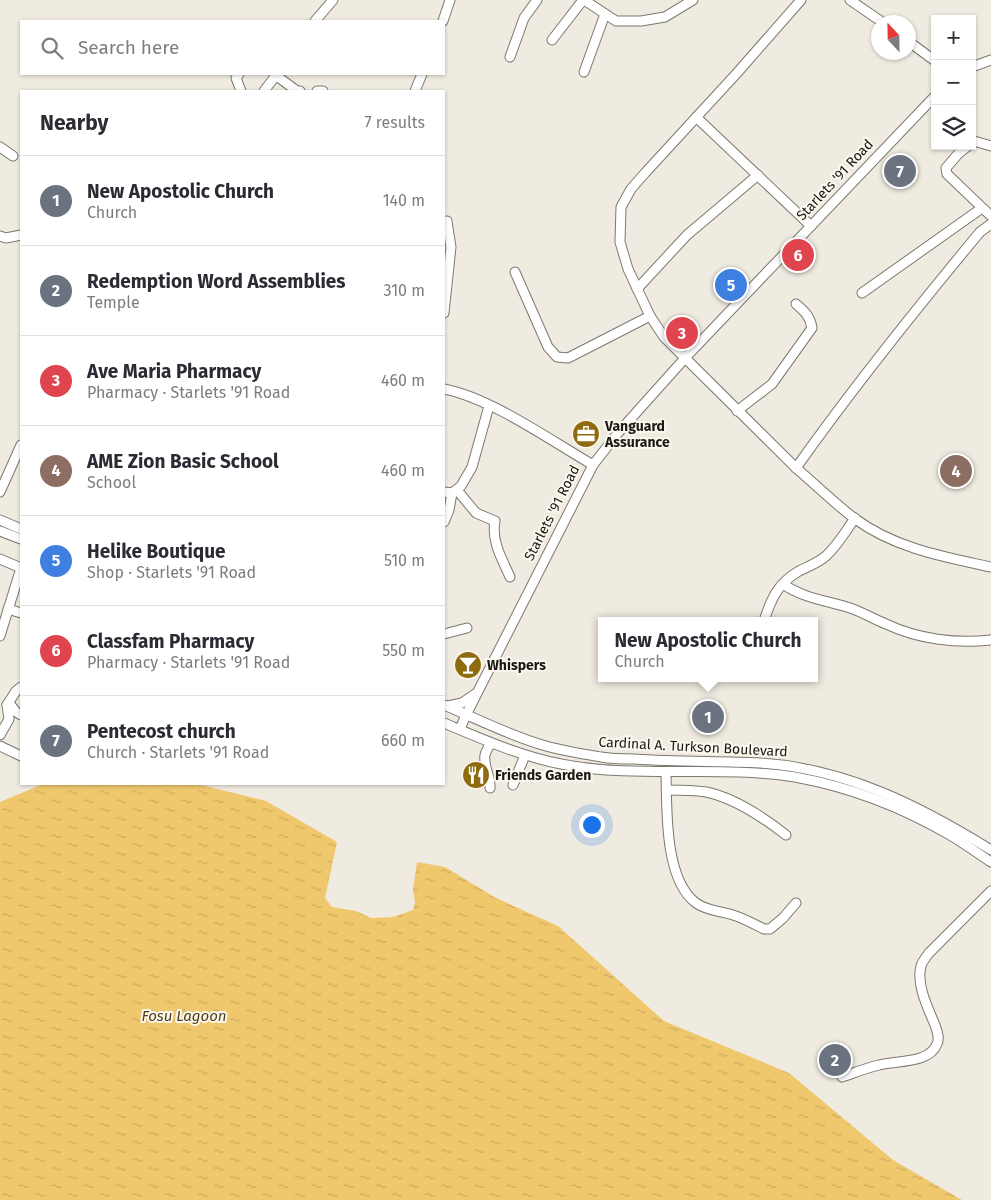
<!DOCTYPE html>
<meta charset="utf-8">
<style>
:root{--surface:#fff;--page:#f2f2f3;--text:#2b2b33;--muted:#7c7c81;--line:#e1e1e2;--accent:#1a73e8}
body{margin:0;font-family:"Fira Sans",sans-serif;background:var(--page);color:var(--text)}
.controls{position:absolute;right:15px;top:15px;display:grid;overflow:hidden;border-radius:0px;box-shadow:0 1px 4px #0004}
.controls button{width:45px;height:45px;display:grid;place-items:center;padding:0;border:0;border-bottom:1px solid var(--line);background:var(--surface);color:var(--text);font:25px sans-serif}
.compass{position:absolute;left:871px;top:15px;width:45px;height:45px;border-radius:50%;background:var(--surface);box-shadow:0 1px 4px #0004;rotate:338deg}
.you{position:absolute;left:591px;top:824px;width:18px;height:18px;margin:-12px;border:4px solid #fff;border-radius:50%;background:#1a73e8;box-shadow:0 0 0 8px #1a73e833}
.badge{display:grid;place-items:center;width:32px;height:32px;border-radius:50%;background:var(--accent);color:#fff;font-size:16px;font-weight:700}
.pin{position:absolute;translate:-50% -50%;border:2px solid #fff;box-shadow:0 1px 5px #0006}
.popup{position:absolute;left:598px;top:617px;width:220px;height:65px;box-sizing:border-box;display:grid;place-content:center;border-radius:0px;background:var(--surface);filter:drop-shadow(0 1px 4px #0005);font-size:16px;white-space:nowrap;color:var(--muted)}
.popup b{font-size:19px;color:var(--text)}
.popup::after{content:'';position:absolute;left:50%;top:100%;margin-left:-10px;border:10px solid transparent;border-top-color:var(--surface)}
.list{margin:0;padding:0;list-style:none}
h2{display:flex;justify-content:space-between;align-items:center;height:65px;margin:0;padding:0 20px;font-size:21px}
h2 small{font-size:16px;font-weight:400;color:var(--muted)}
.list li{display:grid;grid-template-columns:32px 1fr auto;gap:15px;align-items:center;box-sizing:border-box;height:90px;padding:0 20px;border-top:1px solid var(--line)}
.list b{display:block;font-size:19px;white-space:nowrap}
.list p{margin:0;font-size:16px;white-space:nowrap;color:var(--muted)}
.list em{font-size:16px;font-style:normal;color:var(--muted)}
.icon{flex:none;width:28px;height:28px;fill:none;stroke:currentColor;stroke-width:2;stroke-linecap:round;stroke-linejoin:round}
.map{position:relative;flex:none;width:991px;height:1200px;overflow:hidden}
.search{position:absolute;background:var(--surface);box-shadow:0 1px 4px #0004;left:20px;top:20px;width:425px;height:55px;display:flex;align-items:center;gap:12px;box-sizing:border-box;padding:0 18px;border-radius:0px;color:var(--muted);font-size:19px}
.panel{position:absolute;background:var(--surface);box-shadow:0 1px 4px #0004;left:20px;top:90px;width:425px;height:695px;border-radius:0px}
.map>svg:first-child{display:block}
.water{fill:url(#water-ripples)}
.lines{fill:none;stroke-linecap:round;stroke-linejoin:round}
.minor-casing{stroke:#7d786f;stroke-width:11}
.minor{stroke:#fff;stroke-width:9}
.labels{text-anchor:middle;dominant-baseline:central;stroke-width:4;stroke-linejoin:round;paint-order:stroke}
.street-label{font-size:14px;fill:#1b1916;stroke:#fdf8ed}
.poi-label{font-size:14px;font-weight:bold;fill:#1b1916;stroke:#fdf8ed;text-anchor:start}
.water-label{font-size:15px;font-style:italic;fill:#4f3e18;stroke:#fdf8ed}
</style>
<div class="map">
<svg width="991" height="1200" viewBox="0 0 991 1200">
<defs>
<pattern id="water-ripples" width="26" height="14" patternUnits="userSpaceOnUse" patternTransform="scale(1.25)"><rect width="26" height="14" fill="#efc76d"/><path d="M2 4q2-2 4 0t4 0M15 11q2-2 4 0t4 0" fill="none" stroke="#ccaa5e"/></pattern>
</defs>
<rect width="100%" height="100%" fill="#f0ebe0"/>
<!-- water -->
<polygon class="water" points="43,784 127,784 140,785 197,784 266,801 337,842 325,898 332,907 356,911 371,918 393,917 413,910 415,902 413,890 417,862 445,867 496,898 558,926 664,1021 789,1073 893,1160 962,1200 0,1200 0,802"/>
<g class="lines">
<!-- minor casing -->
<g class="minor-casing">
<g id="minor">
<polyline points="584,0 616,21 641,21 665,17 693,0"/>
<polyline points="850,0 882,22"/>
<polyline points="315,21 333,0"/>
<polyline points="443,21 450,0"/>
<polyline points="552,40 583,0"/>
<polyline points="908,41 935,61"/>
<polyline points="510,57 524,18 537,0"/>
<polyline points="972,67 991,60"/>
<polyline points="584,72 605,14"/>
<polyline points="239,74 236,78 241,91"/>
<polyline points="274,74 297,91 300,91"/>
<polyline points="264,91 277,74"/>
<polyline points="317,91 323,91"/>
<polyline points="415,91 422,74"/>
<polyline points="696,117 811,226"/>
<polyline points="972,143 974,141 991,146"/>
<polyline points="968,146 958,154 946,168 947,174 991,216"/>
<polyline points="0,147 13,156"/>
<path d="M991,224L980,232C916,309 854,386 796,468C815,484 834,503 854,518C894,548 944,557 991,567"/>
<polyline points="0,236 6,238 21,235"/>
<polyline points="515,272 548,347 557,357 568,358 650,316"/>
<polyline points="637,289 687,235 758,175"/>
<polyline points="862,293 982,208"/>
<polyline points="444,313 451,247 447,221"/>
<path d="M444,389C491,398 550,440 593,465"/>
<path d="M737,411L772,384L812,328C810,316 805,312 796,304"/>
<polyline points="796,468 664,337 650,316 628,269 620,242 621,207 631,189 645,173 737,73 801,0"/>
<path d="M457,490L476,513L495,521C491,541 502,559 510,577"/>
<polyline points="0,492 21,445"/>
<polyline points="444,492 452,493 461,486 472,467 489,406"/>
<polyline points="0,520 21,529"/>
<polyline points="444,522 449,510 452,493"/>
<polyline points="0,531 21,539"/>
<polyline points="0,559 21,568"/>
<path d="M783,584C803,598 824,600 847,607C861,611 873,619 886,624C918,639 956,644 991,640"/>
<polyline points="8,609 21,613"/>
<path d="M764,621C771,599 778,583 799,571C809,566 818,563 826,556C838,545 846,531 855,518"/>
<polyline points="444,634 467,628"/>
<polyline points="0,636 21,568"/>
<polyline points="9,703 16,712 21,715"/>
<polyline points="7,705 16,691 21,687"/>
<path d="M444,705C478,719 510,736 546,746C564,751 583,754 601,757C612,759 624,759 635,759C677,762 718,761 760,763C845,768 920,806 991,850"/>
<polyline points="448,706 462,703 475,694"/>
<path d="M444,723C482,739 520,756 561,764C638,779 718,765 795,777C850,787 902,807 950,835C964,843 977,853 991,862"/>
<polyline points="460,729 466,715 593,465 617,434 686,357 935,96"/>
<polyline points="0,735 9,719 7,705"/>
<polyline points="0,746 21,756"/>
<path d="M666,772C667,809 664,879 696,903C707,911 721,911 733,915C743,918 754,924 764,929H770L783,918L796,903"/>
<polyline points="513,785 525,755"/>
<path d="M490,788C491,777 483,766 485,755C486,751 489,746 491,743"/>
<path d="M667,790C680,790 693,790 706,792C735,798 763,817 786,835"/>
<path d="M842,1077C854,1073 866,1068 879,1065C897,1060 929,1064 937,1044C940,1038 937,1031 935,1025C928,1008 916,985 921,966C922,962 926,957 929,953L991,891"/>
</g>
</g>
<!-- minor -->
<use href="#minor" class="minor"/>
</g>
<!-- icons -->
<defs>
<g id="office-disc" transform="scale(1.4375)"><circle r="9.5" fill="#8d6b0e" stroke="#fdf8ed"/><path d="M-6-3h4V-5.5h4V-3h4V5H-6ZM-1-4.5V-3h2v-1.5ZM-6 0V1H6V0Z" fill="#fff"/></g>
<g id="bar-disc" transform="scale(1.4375)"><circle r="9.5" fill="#8d6b0e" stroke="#fdf8ed"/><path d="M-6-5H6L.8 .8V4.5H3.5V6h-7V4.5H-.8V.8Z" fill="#fff"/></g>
<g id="restaurant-disc" transform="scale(1.4375)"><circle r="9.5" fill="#8d6b0e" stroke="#fdf8ed"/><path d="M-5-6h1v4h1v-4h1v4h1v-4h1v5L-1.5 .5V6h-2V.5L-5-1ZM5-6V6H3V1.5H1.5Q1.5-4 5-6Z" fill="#fff"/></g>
</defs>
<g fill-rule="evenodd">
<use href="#office-disc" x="586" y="434"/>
<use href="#bar-disc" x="468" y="665"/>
<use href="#restaurant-disc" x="476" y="775"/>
</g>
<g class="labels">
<!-- street labels -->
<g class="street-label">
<text transform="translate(835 180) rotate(-47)">Starlets '91 Road</text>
<text transform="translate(552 513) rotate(-63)">Starlets '91 Road</text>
<text transform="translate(693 747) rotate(3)">Cardinal A. Turkson Boulevard</text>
</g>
<!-- poi labels -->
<g class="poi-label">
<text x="605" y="426">Vanguard<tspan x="605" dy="16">Assurance</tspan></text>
<text x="487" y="665">Whispers</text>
<text x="495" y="775">Friends Garden</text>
</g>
<!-- water labels -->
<g class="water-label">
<text x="184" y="1016">Fosu Lagoon</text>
</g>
</g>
</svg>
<div class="controls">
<button>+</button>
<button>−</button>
<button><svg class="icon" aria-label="layers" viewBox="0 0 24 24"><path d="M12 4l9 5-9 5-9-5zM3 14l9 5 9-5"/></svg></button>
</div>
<svg class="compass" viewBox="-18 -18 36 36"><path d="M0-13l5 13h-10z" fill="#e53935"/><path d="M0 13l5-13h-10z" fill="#7c7c81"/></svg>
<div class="you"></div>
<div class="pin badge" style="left:708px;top:717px;background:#6b7280">1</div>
<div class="popup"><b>New Apostolic Church</b>Church</div>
<div class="pin badge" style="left:835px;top:1060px;background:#6b7280">2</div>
<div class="pin badge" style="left:682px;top:333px;background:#e0444e">3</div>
<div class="pin badge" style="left:956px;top:471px;background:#8d6e63">4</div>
<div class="pin badge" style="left:731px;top:285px;background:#3f7fe0">5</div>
<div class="pin badge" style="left:798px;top:255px;background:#e0444e">6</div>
<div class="pin badge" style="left:900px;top:171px;background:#6b7280">7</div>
<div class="search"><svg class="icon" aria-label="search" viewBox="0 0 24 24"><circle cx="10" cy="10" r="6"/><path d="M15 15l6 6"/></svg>Search here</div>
<section class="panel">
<h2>Nearby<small>7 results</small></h2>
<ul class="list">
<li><span class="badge" style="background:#6b7280">1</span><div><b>New Apostolic Church</b><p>Church</p></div><em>140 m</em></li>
<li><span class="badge" style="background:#6b7280">2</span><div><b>Redemption Word Assemblies</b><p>Temple</p></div><em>310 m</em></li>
<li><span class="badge" style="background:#e0444e">3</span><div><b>Ave Maria Pharmacy</b><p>Pharmacy · Starlets '91 Road</p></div><em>460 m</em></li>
<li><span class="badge" style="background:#8d6e63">4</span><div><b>AME Zion Basic School</b><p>School</p></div><em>460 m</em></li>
<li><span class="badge" style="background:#3f7fe0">5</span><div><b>Helike Boutique</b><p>Shop · Starlets '91 Road</p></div><em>510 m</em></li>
<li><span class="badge" style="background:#e0444e">6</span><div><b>Classfam Pharmacy</b><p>Pharmacy · Starlets '91 Road</p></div><em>550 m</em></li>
<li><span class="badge" style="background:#6b7280">7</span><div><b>Pentecost church</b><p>Church · Starlets '91 Road</p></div><em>660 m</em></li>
</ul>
</section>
</div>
